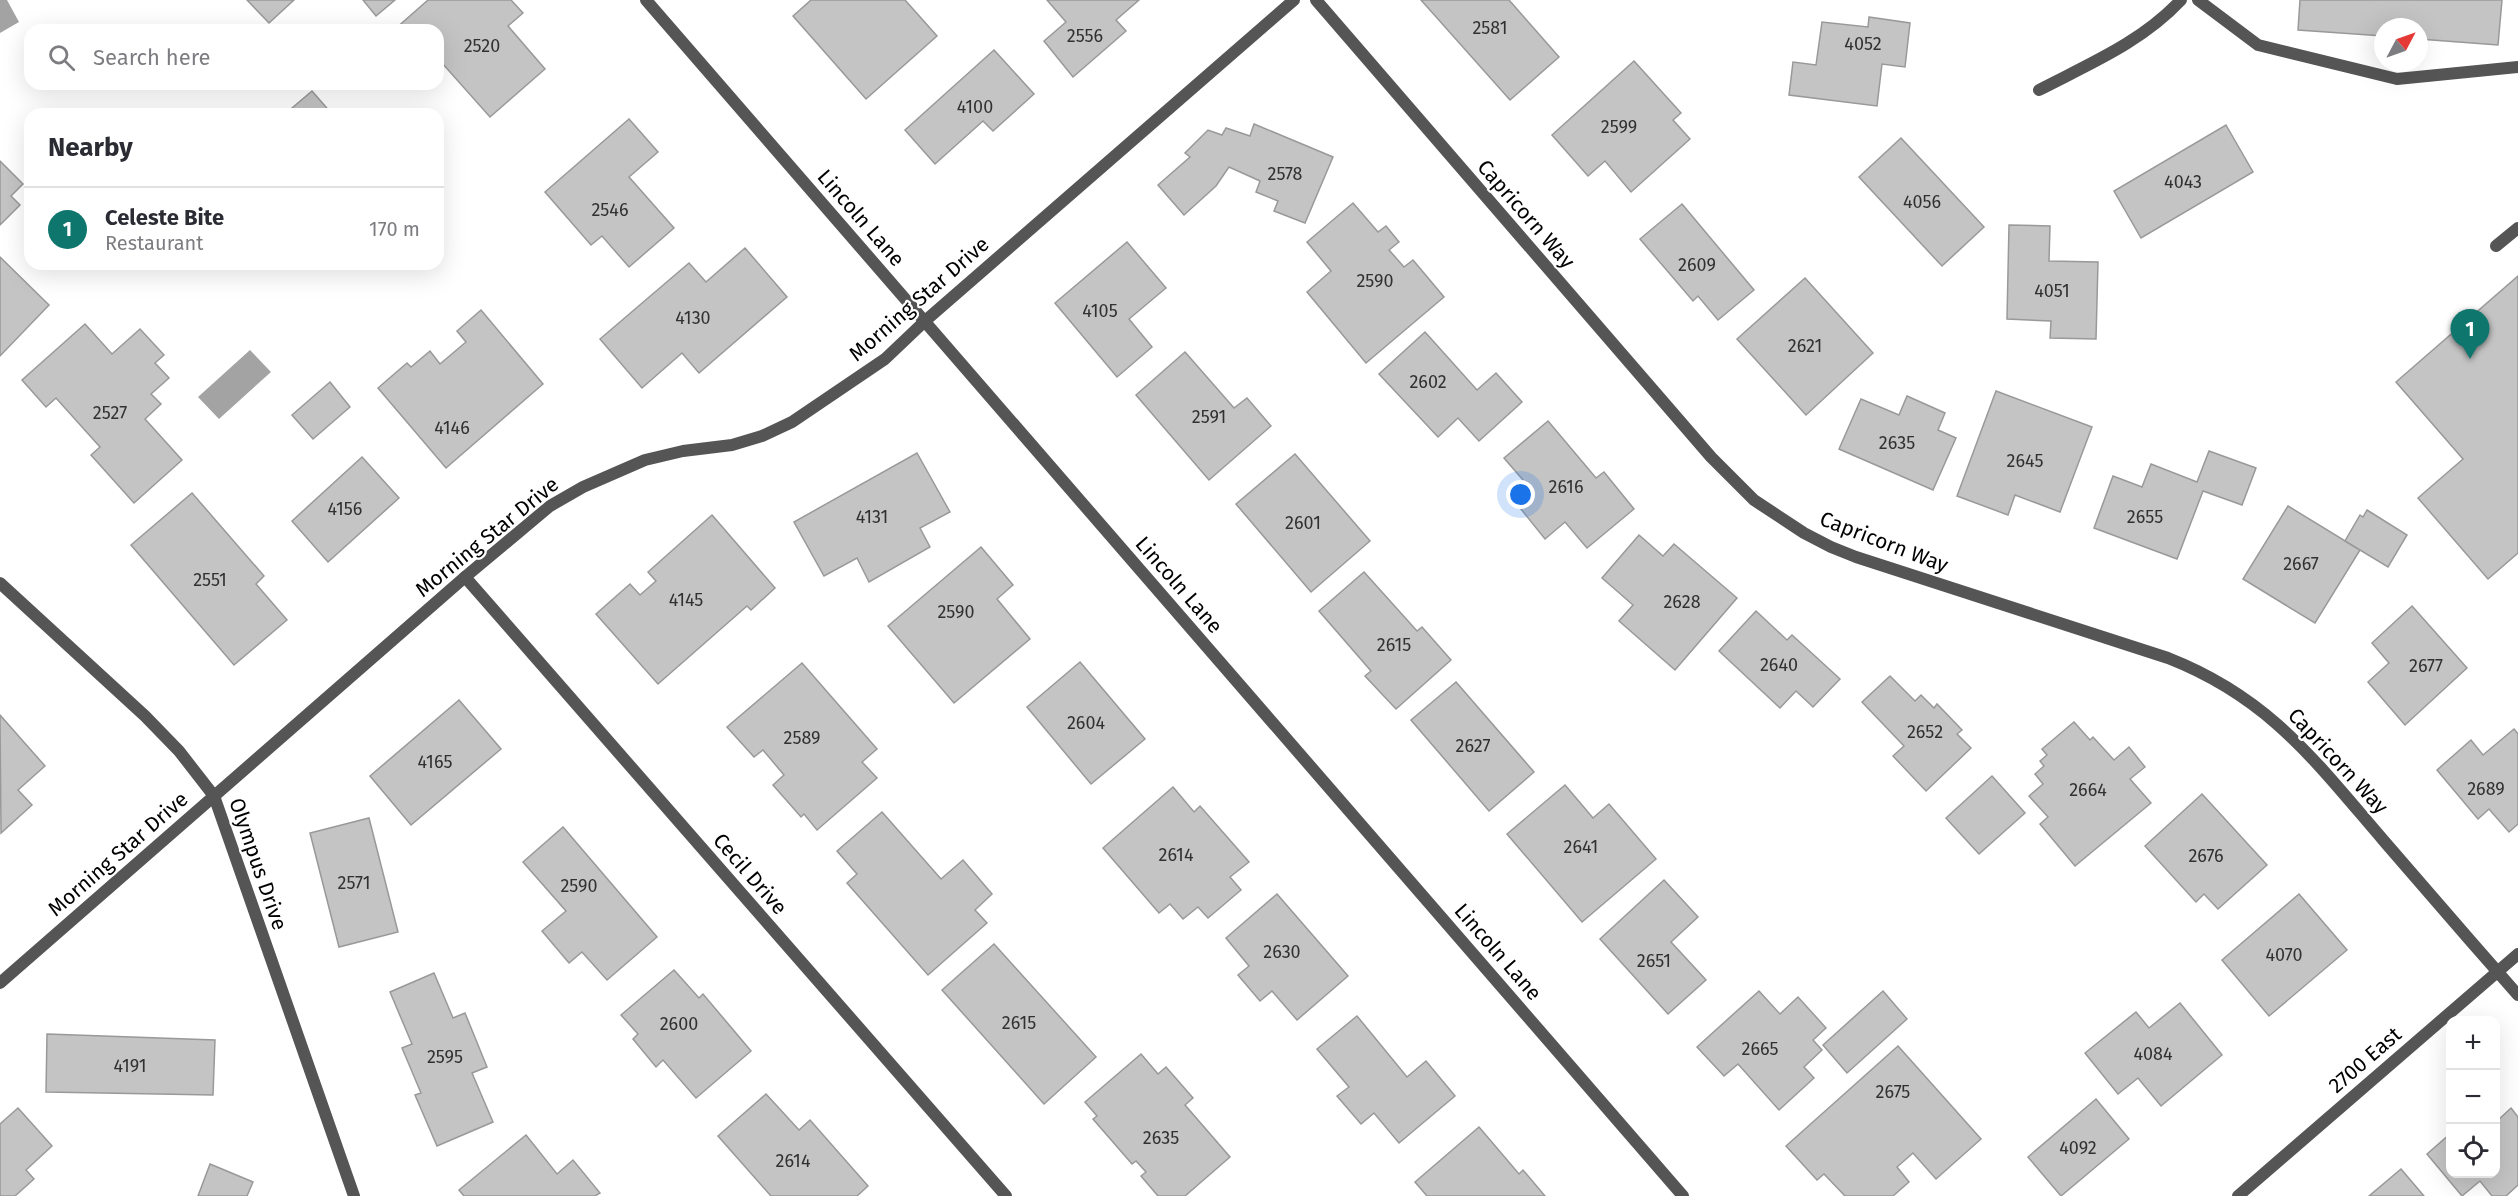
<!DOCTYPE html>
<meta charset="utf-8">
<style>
:root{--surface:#fff;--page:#f2f2f3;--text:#2b2b33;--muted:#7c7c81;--line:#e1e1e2;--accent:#0f766e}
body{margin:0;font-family:"Fira Sans",sans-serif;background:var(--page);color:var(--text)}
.controls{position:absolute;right:18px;bottom:18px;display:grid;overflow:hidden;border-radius:12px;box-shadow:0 6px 24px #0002}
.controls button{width:54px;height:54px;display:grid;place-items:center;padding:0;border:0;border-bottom:2px solid var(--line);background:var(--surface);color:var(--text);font:30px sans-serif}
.compass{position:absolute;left:2374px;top:18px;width:54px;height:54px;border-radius:50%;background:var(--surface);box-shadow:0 6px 24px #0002;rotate:49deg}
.you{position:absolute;left:1521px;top:495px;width:21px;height:21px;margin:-15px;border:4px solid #fff;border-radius:50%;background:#1a73e8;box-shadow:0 0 0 9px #1a73e833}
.badge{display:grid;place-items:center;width:39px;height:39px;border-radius:50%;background:var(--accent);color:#fff;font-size:20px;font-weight:700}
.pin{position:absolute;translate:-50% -50px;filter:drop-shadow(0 2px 3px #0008)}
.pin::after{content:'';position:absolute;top:32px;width:21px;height:18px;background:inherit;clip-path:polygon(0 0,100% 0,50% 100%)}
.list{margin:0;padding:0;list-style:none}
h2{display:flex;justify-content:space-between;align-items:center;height:78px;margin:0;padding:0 24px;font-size:26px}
h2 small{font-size:20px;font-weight:400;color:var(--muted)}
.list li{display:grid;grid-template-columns:39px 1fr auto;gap:18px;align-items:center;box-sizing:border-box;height:84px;padding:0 24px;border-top:2px solid var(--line)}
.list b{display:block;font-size:22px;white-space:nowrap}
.list p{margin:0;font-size:20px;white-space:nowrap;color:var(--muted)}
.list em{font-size:20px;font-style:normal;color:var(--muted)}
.icon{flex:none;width:33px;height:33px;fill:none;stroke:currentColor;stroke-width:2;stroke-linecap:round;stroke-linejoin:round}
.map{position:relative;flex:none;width:2518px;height:1196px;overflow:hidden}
.search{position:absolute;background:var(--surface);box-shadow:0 6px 24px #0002;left:24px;top:24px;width:420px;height:66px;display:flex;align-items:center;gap:15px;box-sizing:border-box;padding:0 21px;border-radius:18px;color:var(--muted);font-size:22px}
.panel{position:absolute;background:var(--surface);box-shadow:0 6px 24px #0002;left:24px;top:108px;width:420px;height:162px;border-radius:18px}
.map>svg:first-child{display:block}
.water{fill:#a3a3a3}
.building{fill:#c4c4c4;stroke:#999;stroke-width:1.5}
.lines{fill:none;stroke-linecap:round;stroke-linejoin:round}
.service{stroke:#555;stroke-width:12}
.minor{stroke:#555;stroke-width:12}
.tertiary{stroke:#555;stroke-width:12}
.labels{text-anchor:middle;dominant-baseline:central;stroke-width:4.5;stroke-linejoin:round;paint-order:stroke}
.number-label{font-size:18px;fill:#313131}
.street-label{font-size:21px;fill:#000;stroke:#fff}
</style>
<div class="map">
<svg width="2518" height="1196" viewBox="0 0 2518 1196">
<rect width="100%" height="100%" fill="#fff"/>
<!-- water -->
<g class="water">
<polygon points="0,0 7,0 19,22 0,33"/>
<polygon points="250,350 271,372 219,419 198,397"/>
</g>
<!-- building -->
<g class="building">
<polygon points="247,0 294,0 269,23"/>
<polygon points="363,0 395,0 376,16"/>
<polygon points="428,0 511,0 523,13 508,26 545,69 490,117 442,63 438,66 438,30 394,30"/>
<polygon points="811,0 905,0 937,36 866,99 793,16"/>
<polygon points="1047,0 1139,0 1116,20 1126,31 1073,77 1044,41 1066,22"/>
<polygon points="1421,0 1509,0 1559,57 1510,100"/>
<polygon points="2300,0 2502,0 2498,45 2419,39 2419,27 2383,27 2383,36 2298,30"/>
<polygon points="1869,17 1910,23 1905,67 1882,64 1877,106 1789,95 1793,62 1816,65 1822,22 1868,27"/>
<polygon points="994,50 1034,94 993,131 983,121 935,164 905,130"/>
<polygon points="1634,61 1681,113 1673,120 1690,139 1631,192 1605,161 1588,176 1552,135"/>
<polygon points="312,91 332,114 285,114"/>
<polygon points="629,119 658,152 629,177 674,228 629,267 602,236 591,245 545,192"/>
<polygon points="1254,124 1333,157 1305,223 1274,211 1278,201 1256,192 1260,181 1229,167 1216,186 1184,215 1158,185 1190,157 1185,153 1208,130 1222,135 1226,128 1250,136"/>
<polygon points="2226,125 2253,172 2141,238 2114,191"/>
<polygon points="1901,138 1984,227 1942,266 1859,177"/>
<polygon points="0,161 23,184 11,196 20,205 0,225"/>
<polygon points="1353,203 1378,232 1386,226 1399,242 1389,250 1404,267 1413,260 1444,297 1366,363 1307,292 1331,271 1307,242"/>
<polygon points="1682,204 1754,290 1718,320 1698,296 1693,301 1640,239"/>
<polygon points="2009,225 2050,226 2049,261 2098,262 2096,339 2050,338 2051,321 2007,319"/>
<polygon points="1127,242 1166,288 1129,319 1152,347 1117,377 1055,303"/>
<polygon points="745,248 787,297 699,373 682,353 642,388 600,339 689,263 706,282"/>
<polygon points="0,257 49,305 0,356"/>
<polygon points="2518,276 2518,553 2488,579 2418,498 2463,459 2396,382"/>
<polygon points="1805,278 1873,353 1806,415 1737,339"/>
<polygon points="481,310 543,384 446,468 378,388 407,363 411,367 430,351 440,364 466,342 457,331"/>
<polygon points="85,324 112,354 140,329 164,355 155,363 169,378 151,394 161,404 145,419 182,460 134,503 91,455 100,447 56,398 46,407 22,380"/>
<polygon points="1425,332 1477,390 1496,373 1522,402 1479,441 1458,418 1438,437 1379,374"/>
<polygon points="1185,352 1234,408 1247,398 1271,426 1209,480 1136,395"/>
<polygon points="330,382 350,407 313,439 292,415"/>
<polygon points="1996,391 2092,427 2060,512 2015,495 2008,515 1957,496"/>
<polygon points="1907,396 1945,413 1938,430 1956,438 1933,490 1839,449 1861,399 1899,415"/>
<polygon points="1548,421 1596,478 1604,472 1634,509 1587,548 1565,522 1545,539 1508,493 1523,480 1504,458"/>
<polygon points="2209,451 2256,468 2242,505 2203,491 2177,559 2094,528 2113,476 2142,487 2151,464 2197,482"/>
<polygon points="917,453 950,512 920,528 930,547 869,582 857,558 824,576 794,522"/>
<polygon points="1295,454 1370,541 1311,592 1236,504"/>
<polygon points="362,457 399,498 328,562 292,521"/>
<polygon points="192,493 264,576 256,584 287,620 234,665 131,545"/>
<polygon points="2288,506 2360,550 2315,623 2243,579"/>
<polygon points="2367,510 2407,535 2388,567 2345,541 2360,515 2363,517"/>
<polygon points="712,515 775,588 751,610 747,606 658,684 596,614 630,584 640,595 656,581 648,572"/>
<polygon points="1639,535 1663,556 1674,544 1737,598 1675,670 1619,621 1633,605 1602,578"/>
<polygon points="981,547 1013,585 997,599 1030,639 954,703 888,626"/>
<polygon points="1364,572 1417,631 1422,627 1451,660 1396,709 1365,676 1371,671 1319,611"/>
<polygon points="2412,606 2467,668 2405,725 2368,682 2389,663 2372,643"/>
<polygon points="1756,611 1787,640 1792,635 1840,679 1813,707 1796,691 1780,708 1719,651"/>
<polygon points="1080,662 1145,739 1091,784 1027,707"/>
<polygon points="802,663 877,749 862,762 877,778 817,830 804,814 801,817 773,785 784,775 763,750 754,757 727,727"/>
<polygon points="1890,676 1915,701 1921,695 1934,708 1937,704 1962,730 1957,734 1971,748 1926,791 1893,756 1904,746 1862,702"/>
<polygon points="1456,682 1534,772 1489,811 1411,720"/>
<polygon points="459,700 501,749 411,825 370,776"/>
<polygon points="0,715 45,766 18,790 32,805 1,833"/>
<polygon points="2074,722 2090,740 2093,737 2114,760 2129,747 2145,767 2130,779 2151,803 2075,866 2040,824 2048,817 2029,796 2043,784 2035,774 2044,766 2040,761 2047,755 2042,749"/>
<polygon points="2514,729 2518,734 2518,824 2509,832 2489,809 2478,819 2437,770 2471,740 2483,755"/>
<polygon points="1992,776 2025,813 1979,854 1946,818"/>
<polygon points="1565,785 1593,818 1609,804 1656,859 1582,922 1507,834"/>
<polygon points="1173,787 1194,812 1200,806 1249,862 1230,877 1241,890 1208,918 1198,907 1183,919 1170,904 1159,913 1103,848"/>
<polygon points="2202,794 2267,865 2218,909 2204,894 2196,902 2145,846"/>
<polygon points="882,812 941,879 963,860 992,894 975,910 987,923 928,975 847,883 857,874 837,851"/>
<polygon points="369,818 398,932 339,947 310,833"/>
<polygon points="563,827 657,937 607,980 582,952 569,963 542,931 566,911 523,862"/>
<polygon points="1664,880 1698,917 1671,942 1706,980 1668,1014 1600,939"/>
<polygon points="1277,894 1348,976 1297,1020 1272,991 1260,1001 1238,975 1249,966 1226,938"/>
<polygon points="2299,894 2347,950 2269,1016 2222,960"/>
<polygon points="994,944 1096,1057 1044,1104 942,990"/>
<polygon points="674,970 699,998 703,994 751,1051 696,1098 663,1060 656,1067 633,1039 638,1034 621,1015"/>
<polygon points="434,973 453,1018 465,1013 487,1067 472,1073 493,1122 437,1146 415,1095 421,1093 402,1048 412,1044 390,992"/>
<polygon points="1759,991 1780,1014 1798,997 1826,1028 1813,1040 1822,1050 1804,1067 1814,1078 1779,1110 1738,1064 1724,1076 1697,1047"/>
<polygon points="1883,991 1907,1019 1847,1073 1823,1045"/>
<polygon points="2180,1003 2222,1055 2161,1106 2138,1078 2118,1094 2085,1053 2136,1012 2149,1028"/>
<polygon points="1357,1016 1407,1077 1426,1061 1455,1096 1399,1143 1374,1113 1361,1124 1337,1096 1349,1087 1317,1049"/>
<polygon points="47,1034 215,1040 213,1095 46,1092"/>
<polygon points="1898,1046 1981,1139 1936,1179 1913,1153 1897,1167 1909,1182 1893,1196 1845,1196 1824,1174 1817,1180 1786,1146"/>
<polygon points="1141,1054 1158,1074 1166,1067 1193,1098 1185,1105 1230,1157 1185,1196 1158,1196 1141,1176 1146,1172 1136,1161 1132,1164 1093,1119 1097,1116 1085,1102"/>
<polygon points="766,1094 799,1130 810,1120 868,1186 857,1196 771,1196 718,1136"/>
<polygon points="2096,1099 2129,1139 2061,1196 2028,1157"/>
<polygon points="18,1108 52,1146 26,1170 34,1179 15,1196 0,1196 0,1124"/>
<polygon points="2511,1108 2518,1117 2518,1185 2506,1196 2492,1196 2480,1181 2462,1196 2427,1154 2450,1134 2450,1174 2496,1174 2496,1122"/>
<polygon points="1479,1127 1519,1174 1523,1170 1545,1196 1427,1196 1415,1182"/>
<polygon points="526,1135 557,1174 573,1160 600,1193 595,1196 464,1196 459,1190"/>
<polygon points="210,1164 253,1182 247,1196 198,1196"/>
<polygon points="2401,1169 2424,1196 2369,1196"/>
</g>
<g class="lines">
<!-- service -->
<g class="service">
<polyline points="2198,0 2258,45 2397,79 2518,67"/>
<polyline points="2496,246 2518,228"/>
</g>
<!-- minor -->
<g class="minor">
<path d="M1316,0L1711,457L1754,500L1804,533L1831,547L1856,557L2168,658C2270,698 2315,761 2384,841C2428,892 2473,944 2518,995"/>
<path d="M2039,90C2089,64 2142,42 2181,0"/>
<polyline points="465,577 1006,1196"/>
<polyline points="0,583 145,716 179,751 214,796 354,1196"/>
<polyline points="0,983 465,577 550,506 583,487 645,460 683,451 732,445 762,436 792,422 885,359 925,321 1294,0"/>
</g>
<!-- tertiary -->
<g class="tertiary">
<polyline points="646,0 1683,1196"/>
<polyline points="2238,1196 2518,954"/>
</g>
</g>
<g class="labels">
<!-- number labels -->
<g class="number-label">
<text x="1490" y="28">2581</text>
<text x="1085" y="36">2556</text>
<text x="1863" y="44">4052</text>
<text x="482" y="46">2520</text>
<text x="975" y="107">4100</text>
<text x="1619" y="127">2599</text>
<text x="1285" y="174">2578</text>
<text x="2183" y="182">4043</text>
<text x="1922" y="202">4056</text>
<text x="610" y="210">2546</text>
<text x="1697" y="265">2609</text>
<text x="1375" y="281">2590</text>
<text x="2052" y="291">4051</text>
<text x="1100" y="311">4105</text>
<text x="693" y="318">4130</text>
<text x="1805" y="346">2621</text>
<text x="1428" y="382">2602</text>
<text x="110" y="413">2527</text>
<text x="1209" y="417">2591</text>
<text x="452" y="428">4146</text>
<text x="1897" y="443">2635</text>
<text x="2025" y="461">2645</text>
<text x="1566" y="487">2616</text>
<text x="345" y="509">4156</text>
<text x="872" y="517">4131</text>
<text x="2145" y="517">2655</text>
<text x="1303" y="523">2601</text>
<text x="2301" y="564">2667</text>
<text x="210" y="580">2551</text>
<text x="686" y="600">4145</text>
<text x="1682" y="602">2628</text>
<text x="956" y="612">2590</text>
<text x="1394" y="645">2615</text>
<text x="1779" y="665">2640</text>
<text x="2426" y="666">2677</text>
<text x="1086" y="723">2604</text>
<text x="1925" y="732">2652</text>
<text x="802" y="738">2589</text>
<text x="1473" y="746">2627</text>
<text x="435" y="762">4165</text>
<text x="2486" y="789">2689</text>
<text x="2088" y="790">2664</text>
<text x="1581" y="847">2641</text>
<text x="1176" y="855">2614</text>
<text x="2206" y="856">2676</text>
<text x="354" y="883">2571</text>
<text x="579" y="886">2590</text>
<text x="1282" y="952">2630</text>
<text x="2284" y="955">4070</text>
<text x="1654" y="961">2651</text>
<text x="1019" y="1023">2615</text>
<text x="679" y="1024">2600</text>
<text x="1760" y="1049">2665</text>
<text x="2153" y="1054">4084</text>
<text x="445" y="1057">2595</text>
<text x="130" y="1066">4191</text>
<text x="1893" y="1092">2675</text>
<text x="1161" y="1138">2635</text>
<text x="2078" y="1148">4092</text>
<text x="793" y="1161">2614</text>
</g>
<!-- street labels -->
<g class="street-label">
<text transform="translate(1526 214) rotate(49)">Capricorn Way</text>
<text transform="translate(861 218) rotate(49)">Lincoln Lane</text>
<text transform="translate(919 299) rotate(-41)">Morning Star Drive</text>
<text transform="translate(487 537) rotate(-39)">Morning Star Drive</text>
<text transform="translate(1884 542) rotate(21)">Capricorn Way</text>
<text transform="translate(1179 585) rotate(49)">Lincoln Lane</text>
<text transform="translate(2338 761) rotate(47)">Capricorn Way</text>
<text transform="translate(118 854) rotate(-41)">Morning Star Drive</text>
<text transform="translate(258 864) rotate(71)">Olympus Drive</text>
<text transform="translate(750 874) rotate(49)">Cecil Drive</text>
<text transform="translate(1498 952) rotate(49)">Lincoln Lane</text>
<text transform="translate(2365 1060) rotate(-41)">2700 East</text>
</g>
</g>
</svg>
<div class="controls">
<button>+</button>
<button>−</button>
<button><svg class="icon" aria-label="locate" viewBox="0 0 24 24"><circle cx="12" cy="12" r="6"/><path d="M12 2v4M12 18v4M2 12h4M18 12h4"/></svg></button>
</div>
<svg class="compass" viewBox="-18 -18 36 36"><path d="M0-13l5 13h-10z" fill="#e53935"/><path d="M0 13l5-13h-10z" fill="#7c7c81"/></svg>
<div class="you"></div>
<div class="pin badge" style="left:2470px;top:359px">1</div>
<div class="search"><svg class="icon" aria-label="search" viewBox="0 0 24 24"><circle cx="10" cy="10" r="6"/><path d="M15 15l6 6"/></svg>Search here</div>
<section class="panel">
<h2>Nearby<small></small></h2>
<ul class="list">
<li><span class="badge">1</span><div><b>Celeste Bite</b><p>Restaurant</p></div><em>170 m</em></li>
</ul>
</section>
</div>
